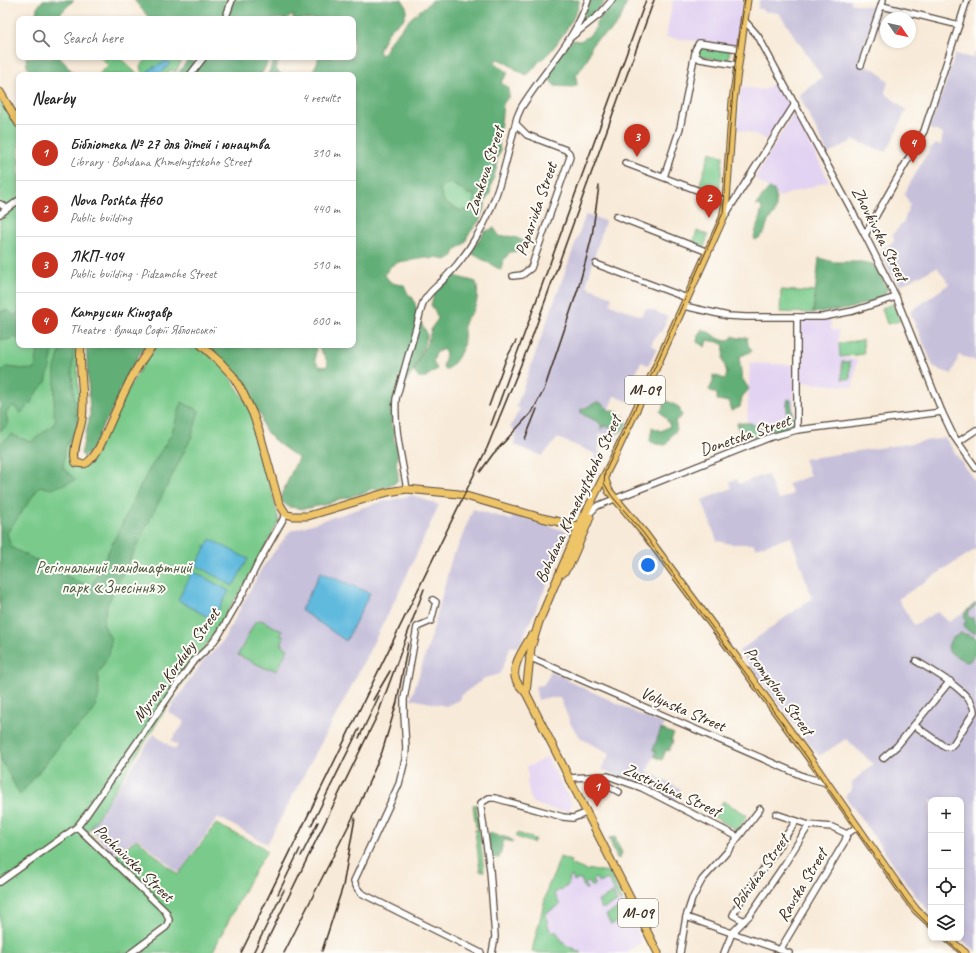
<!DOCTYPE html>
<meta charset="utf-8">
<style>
:root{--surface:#fff;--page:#f6f6f6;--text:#222;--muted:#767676;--line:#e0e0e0;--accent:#c8321e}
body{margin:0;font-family:Caveat,sans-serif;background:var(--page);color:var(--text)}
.controls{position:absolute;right:12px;bottom:12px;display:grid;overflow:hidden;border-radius:8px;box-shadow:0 2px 6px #0003}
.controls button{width:36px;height:36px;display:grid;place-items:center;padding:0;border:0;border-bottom:1px solid var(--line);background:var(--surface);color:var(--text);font:20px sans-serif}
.compass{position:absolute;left:880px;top:12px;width:36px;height:36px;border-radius:50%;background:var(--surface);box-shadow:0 2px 6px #0003;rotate:124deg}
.you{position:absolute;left:648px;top:565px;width:14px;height:14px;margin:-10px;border:3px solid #fff;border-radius:50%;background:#1a73e8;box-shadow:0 0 0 6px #1a73e833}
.badge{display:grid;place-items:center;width:26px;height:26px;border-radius:50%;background:var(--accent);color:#fff;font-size:13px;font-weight:700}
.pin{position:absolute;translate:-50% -33px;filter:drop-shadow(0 1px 2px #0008)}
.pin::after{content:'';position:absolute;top:21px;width:14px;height:12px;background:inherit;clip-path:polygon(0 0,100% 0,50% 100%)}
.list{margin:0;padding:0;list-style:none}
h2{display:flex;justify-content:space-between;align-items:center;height:52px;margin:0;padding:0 16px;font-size:17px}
h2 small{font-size:13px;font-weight:400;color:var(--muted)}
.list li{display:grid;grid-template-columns:26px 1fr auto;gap:12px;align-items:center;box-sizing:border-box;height:56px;padding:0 16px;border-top:1px solid var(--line)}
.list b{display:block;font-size:15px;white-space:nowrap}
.list p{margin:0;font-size:13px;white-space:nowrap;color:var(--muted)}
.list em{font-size:13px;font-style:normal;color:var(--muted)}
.icon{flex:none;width:22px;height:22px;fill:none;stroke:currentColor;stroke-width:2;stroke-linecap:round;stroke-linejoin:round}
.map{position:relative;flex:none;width:976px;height:953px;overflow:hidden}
.search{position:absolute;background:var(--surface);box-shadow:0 2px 6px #0003;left:16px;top:16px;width:340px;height:44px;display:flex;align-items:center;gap:10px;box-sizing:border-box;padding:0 14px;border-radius:8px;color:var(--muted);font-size:15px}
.panel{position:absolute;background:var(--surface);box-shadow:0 2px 6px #0003;left:16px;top:72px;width:340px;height:276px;border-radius:8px}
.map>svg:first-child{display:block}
.built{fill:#e3d3f2}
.industrial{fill:#c6c0da}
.green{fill:#79ca8b;stroke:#5a7a54}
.forest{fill:#62ae77;stroke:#4e6c4a;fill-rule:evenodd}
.water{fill:#60bade;stroke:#4e727e}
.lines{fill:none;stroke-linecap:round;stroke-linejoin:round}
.minor-casing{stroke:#57473a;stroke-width:8}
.major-casing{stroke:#57473a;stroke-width:9}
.minor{stroke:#fff;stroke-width:5.5}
.major{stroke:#eec469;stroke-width:7}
.tram{stroke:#3b2a1e;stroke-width:1}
.rail{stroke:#3b2a1e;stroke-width:1.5}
.labels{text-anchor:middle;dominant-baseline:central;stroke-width:4;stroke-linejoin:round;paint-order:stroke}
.shield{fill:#fdfcf7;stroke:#75695f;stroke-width:1}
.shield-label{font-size:16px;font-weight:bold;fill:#3b2a1e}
.street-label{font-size:17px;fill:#3b2a1e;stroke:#fdfcf7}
.park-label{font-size:17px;fill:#4e5a3f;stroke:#fdfcf7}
</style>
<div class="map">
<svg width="976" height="953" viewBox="0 0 976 953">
<rect width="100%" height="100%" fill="#fdfcf7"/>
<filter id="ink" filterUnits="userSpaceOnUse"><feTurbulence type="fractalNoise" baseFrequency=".025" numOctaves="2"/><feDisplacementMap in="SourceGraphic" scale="8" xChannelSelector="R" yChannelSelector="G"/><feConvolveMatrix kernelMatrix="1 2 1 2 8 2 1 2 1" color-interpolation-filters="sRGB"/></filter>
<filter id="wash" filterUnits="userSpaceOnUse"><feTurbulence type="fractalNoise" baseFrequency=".012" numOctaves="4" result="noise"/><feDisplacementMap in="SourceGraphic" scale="16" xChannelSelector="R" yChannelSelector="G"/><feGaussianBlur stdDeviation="0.9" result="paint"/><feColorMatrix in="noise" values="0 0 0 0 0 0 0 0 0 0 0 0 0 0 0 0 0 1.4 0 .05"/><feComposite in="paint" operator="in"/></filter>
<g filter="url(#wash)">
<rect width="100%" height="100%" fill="#f8ead8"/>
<!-- built -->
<g class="built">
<polygon points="673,0 743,0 736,47 666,37"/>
<polygon points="777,81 790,106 767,140 760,136 737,129 741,87 764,90"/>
<polygon points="794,112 829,181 779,197 755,178"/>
<polygon points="800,320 831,320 831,330 838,330 840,357 857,360 853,387 800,382"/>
<polygon points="750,363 794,365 794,427 746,443"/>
<polygon points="547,757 572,804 568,812 548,808 533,803 530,797 527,781 528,778 527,766 532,765"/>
<polygon points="560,857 571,861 570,864 588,871 589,869 596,871 605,871 609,872 642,942 625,953 539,953 532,951 549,883 552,880"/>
</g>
<!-- industrial -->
<g class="industrial">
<polygon points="759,0 851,0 851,3 876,8 858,64 876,70 888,81 885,93 906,110 894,137 886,152 854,140 828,154 799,95 822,77 779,13 762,11 762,9 758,9"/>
<polygon points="976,50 976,361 959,355 952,374 934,368 910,312 949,284 937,267 899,286 896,280 894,280 881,254 882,249 894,242 893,234 904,221 910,204 904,194 930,148 937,144 941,145 943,134 929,128 944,89 955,54 973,58"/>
<polygon points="586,214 605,221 586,286 612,297 610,304 641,316 647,308 668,317 661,332 659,332 657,336 656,335 651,345 657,348 648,365 641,362 628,390 637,394 633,403 614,396 608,411 625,419 616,440 600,433 598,437 603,439 598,451 608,456 604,463 595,461 596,454 558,438 542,456 514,445 515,430 510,428 520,408 516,407"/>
<polygon points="945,438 976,483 976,549 898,599 914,625 937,612 949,622 976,604 976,951 960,938 961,800 931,800 931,913 918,899 845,796 852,789 852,782 873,764 846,739 819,756 739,651 812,598 791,537 755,548 754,544 731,544 717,541 702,500 732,488 730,482 737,479 739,484 767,474 778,500 793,494 788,484 810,476 804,459"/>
<polygon points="412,495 439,505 401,588 350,689 267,844 218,817 179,873 138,838 112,854 90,828 154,734 175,750 178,745 171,741 185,722 168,712 203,661 219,646 225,637 262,568 290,531 374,504"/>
<polygon points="473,509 511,520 513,515 569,532 554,569 521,642 517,647 511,646 500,674 485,678 460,696 461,699 446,706 411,699 430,641 453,553 455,554"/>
<polygon points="550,671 568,679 568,681 621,705 642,716 664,724 653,750 656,751 647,771 681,789 674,803 643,786 601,769 610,754 582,739 572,727 560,698 545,698 538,700 535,686 543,685 548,678"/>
</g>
<!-- green -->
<g class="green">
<polygon points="700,46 730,50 728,61 698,56"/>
<polygon points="100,57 119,57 138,75 98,75 108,65"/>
<polygon points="149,57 173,57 181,61 176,72 171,70 165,75 144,75 141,71 140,66"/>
<polygon points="0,99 19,130 19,345 79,345 77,363 80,415 77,434 71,454 73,461 86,466 130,386 155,345 198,345 226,371 250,408 267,472 279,521 246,582 88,832 113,857 137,839 178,875 216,824 261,846 267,851 249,881 212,953 0,953"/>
<polygon points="710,152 723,156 719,195 699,187"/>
<path d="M451,183C457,188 463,189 468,194H474V208L469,211L463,210L461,211C449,203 444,208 440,189L445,185Z"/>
<polygon points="697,231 708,235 704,247 693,243"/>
<polygon points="781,290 816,292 813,313 780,312"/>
<polygon points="893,304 900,321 887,324 882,308"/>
<polygon points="863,340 864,354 840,357 839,343"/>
<rect x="842" y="362" width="8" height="17"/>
<polygon points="261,620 282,631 280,635 284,637 281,645 288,649 276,671 270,668 267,669 238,655 255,622"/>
<polygon points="723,801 747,815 738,831 714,817"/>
<polygon points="476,804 479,827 476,827 473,805"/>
<polygon points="479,829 484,871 480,871 475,830"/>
<polygon points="517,833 535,839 533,843 516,837"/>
<path d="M560,857L571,861L570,864L588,871L589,869C596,872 602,870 609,872L623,900L620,902L608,879L599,883L596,878L592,880L595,885L592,887L589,882L585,884L587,889H585L581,879L574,881L572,876L568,878L569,883L566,887L554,893L560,905L546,913L548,926L552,933L556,931L564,944L582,953H539L532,951L549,883L552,880Z"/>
<polygon points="613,893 617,902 602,909 598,901"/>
<polygon points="617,909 622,919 611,925 606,915"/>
</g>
<!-- forest -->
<g class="forest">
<polygon points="43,0 74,0 55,19 35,19 37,8"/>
<path d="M134,0H402L404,2L407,10L403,20L391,28L385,38L379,50L380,55L383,54L391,40L411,18L433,0H579C581,11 557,44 549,53C546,57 540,59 537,64C534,68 531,72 527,75C516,71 509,63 498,59L494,62C498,67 504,68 508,73L504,79L501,81L503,85L508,87L509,96L503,104L501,124L498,133L500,151L497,158L496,170L491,186L490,193L485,202V208L481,215L480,220L468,235L465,243L455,251L452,257L445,260L437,257L430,259L424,257C408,264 393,256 385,275C390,284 395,284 404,285L408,294L413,298L422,325L426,331L427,337L414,370L399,392L397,402L392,408L391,425L394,432V440L396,444L398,454L396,464L398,473V480L394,484L379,489H371L365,493L355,495L348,498L339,499L328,504L304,509L289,507L283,503L281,496L298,458C286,448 259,434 262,417C259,412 255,409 251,405C248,401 248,394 246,390C236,374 221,356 206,345H316L315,360L319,366L325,367L328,364C326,356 320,352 318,345H353V75H311L318,61V57H353V19H293V14L287,19H150ZM451,183C457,188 463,189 468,194H474V208L469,211L463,210L461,211C449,203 444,208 440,189L445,185Z"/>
<polygon points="591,0 606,0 602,5 583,22 581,20"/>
<polygon points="616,0 628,0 620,20 610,32 598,38 592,45 587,60 576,76 577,85 573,87 555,86 546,76 566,46 573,40 580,41 589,36 596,27 596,23"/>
<polygon points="26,57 59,57 73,72 73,75 31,75 27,66"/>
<polygon points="192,57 268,57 267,64 261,75 181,75 179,72 187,61 193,61 195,65 198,61"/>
<polygon points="275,57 279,57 276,70 282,75 268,75"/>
<path d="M768,189L774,190C776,196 777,206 775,212C774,215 771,218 769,220C763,230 769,233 755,240L754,237L762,209L761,206L756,205Z"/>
<path d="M494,228L500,237C512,235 518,237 527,244L520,251L510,252L503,261L501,270L471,253L484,232Z"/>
<polygon points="819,258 834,262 861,262 873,264 888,288 882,298 848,309 813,313"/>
<path d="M453,274C460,279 468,279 476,282C479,292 478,303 472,312C469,316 464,320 464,325C463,329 465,334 464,338C464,350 456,363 446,370L443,368L446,354L443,349L436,353L433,362L437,369L424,378L418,377L414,372L420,357L428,341L432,327L438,319L435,311L431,305L434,294Z"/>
<path d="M7,310L16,316L19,311V340L14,336C10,341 6,340 0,339V312Z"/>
<path d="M702,329C712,332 717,341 729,341L733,336L738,338L747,337L748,345L752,351L739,357L742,378L749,389L742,397L740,407L731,411L730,402L717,400V394L709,390L713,382V375L725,379L727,373L723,360L724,345L718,342L707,340L705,347L697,342L698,335Z"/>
<polygon points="47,345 53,350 50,367 46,382 37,392 30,404 21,413 15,408 14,405 6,413 8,425 0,431 0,374 6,367 35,370 38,350"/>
<polygon points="62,345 74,345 72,372 77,427 65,448 63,468 76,480 51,489 40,486 7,533 11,547 66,576 91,587 147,473 171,435 182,402 199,411 192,436 107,605 103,623 111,640 109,655 98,674 99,695 93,712 80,726 65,739 20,795 0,758 0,443 13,434 15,436 31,442 54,424 56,418 54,415 55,368"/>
<polygon points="86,345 148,345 140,353 136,361 130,370 127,381 120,390 117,400 108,418 103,425 96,441 91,451 84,457 81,454 90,415"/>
<polygon points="788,399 791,400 794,426 784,428 755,439 749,436 746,430 739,432 737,423 751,423 759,428 768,425 787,424 787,403"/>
<polygon points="667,401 679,407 682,416 675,421 677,430 672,434 666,445 656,444 650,441 652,427 661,431 670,426 666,418 660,412"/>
<path d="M597,402L601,403L609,410C622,411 635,424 619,433L614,431L609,426H605L601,429V424C595,419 587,418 581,413V409L585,408Z"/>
<path d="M976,603V605L969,611L967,614L970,618H973L976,627V633C970,632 967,631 964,626L966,619L964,617L965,612Z"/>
<polygon points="961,633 972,636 976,638 976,652 970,661 966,662 949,652 948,647 951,639"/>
<polygon points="661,729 674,734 671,740 673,741 669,751 666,750 662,760 654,756 656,751 653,750"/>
<polygon points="488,832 511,839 513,842 504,840 499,858 491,857"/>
<polygon points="615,837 622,853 620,859 617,858 609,838"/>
</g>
<!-- water -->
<g class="water">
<polygon points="167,60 170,64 159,75 153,75 148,71 154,66 155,68 160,63 162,64"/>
<polygon points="210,539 248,559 233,586 196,565"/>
<polygon points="193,571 229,591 213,620 178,600"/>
<polygon points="321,572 370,593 346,641 301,610"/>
</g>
</g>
<g filter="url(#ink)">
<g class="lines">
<!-- minor casing -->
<g class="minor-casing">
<g id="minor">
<polyline points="882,6 959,25"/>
<polyline points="225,19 232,0"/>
<polyline points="744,20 758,36 865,235 896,297 942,412 953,435 976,468"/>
<polyline points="571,37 600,14 612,0"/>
<polyline points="737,65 700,59 696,56 695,50 699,43 740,49"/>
<polyline points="861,65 883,0"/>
<polyline points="190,75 204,57"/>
<polyline points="625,163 726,201"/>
<polyline points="664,177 680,128 695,53"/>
<polyline points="0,204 7,208"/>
<polyline points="0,214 19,200"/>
<polyline points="616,216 708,252"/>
<polyline points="724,217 795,104"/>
<polyline points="865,235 924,131 967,0"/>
<polyline points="596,264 687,298"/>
<polyline points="513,276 522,275 531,268 570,157 569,153 566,150 527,135 516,124"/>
<polyline points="684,306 728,316 746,317 823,317 853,311 896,297"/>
<polyline points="797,430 797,317"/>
<polyline points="958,442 976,430"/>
<path d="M407,489C402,460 394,429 396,399L423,303C428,292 437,287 445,278C458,265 469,250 478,234C498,202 508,154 517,117L521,108C543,72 575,41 588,0"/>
<polyline points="591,512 597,506 771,437 797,430 942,412"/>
<polyline points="433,600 436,602 431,621 417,627 404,699 404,715 406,748 405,760 399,784 354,881 357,888 361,893 481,953"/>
<polyline points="529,657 805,777 827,783"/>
<path d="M914,725L945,747H950L954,743L974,712C974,693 931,670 916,661"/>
<polyline points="883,758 897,746 950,681"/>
<polyline points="604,776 606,785 619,792"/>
<polyline points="568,778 608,776 642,788 738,837"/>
<polyline points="776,814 809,825 832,827 847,834 857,827"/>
<polyline points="77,827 166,912 169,920 166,927 131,953"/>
<polyline points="0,882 77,827 87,814 192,663 211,645 220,633 243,593 256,567 286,514"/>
<polyline points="686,917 789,953"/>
<polyline points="744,921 733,915 745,893 751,887 796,821"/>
<polyline points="780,950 845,841 847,834"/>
<polyline points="492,953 495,937 490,870 481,808 481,803 489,798 495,798 563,817 573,818 586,813"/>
<polyline points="680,953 686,917 692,899 702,880 727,852 760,809"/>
<polyline points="724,953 732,933 750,915 784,865 809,825"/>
</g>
</g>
<!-- major casing -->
<g class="major-casing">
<g id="major">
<polyline points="0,92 19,124"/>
<path d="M81,345C78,370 86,395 82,420C80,432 71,452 76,463C82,464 86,465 90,460C99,452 103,439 108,428C121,400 133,369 153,345"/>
<polyline points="201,345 219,361 233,376 243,393 253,414 260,434 279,503 286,514 293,516 308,516 388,492 407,489 459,494 542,518 577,526 581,525 590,517"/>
<polyline points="605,475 605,480 609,491 645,534 722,638 813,763 906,897 916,910 931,924"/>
<polyline points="563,573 570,564 589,520"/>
<path d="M531,636C525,647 510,667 516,680C518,685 523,689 526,693L658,953"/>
<polyline points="526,693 531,648 539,622 582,520 614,457 656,367 723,218 726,201 733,101 747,0"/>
<polyline points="947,938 965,953"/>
</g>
</g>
<!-- minor -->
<use href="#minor" class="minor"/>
<!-- major -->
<use href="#major" class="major"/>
<!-- tram -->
<g class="tram">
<polyline points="745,0 735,65 723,213 655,367 605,472 604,483 611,495 644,534 807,757 823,781 908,903 915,911 931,927"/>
<polyline points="944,938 961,953"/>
</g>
<!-- rail -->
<g class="rail">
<polyline points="489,406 506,359 516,341"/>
<polyline points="491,425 646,0"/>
<polyline points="525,439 537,409"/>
<polyline points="480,472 493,454 532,412 544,390 578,289 587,256 592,236 599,186"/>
<polyline points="373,700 390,671"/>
<polyline points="359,738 379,696"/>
<polyline points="311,826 359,729"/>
<polyline points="301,856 318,822"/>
<polyline points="278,894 300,849"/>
<polyline points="322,951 343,886 355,818"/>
<polyline points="241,953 487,448 531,340 654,0"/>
<polyline points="253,953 284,890"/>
<polyline points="261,953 378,714 424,589"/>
<polyline points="284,953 359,805 382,752 397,702 408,643"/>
</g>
</g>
</g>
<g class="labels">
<!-- shield labels -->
<g class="shield">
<rect x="625" y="376" width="40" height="28" rx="3"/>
<rect x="618" y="899" width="40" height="28" rx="3"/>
</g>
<g class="shield-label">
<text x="645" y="390">М-09</text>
<text x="638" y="913">М-09</text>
</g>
<!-- street labels -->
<g class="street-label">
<text transform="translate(485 171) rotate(-72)">Zamkova Street</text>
<text transform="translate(536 209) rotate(-71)">Paparivka Street</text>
<text transform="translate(880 234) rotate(63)">Zhovkivska Street</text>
<text transform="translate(745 435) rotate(-19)">Donetska Street</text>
<text transform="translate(578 499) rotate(-65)">Bohdana Khmelnytskoho Street</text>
<text transform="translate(176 665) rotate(-54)">Myrona Korduby Street</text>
<text transform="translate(779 691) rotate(54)">Promyslova Street</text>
<text transform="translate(683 709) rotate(23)">Volynska Street</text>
<text transform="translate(672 790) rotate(25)">Zustrichna Street</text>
<text transform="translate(134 863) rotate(44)">Pochaivska Street</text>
<text transform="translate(760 872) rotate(-55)">Pohidna Street</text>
<text transform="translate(802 885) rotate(-59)">Ravska Street</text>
</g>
<!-- park labels -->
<g class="park-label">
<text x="114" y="567">Регіональний ландшафтний<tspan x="114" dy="20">парк «Знесіння»</tspan></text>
</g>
</g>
</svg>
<div class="controls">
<button>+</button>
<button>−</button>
<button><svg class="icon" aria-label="locate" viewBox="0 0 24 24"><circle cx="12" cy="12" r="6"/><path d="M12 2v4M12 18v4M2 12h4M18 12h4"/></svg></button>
<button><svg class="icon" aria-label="layers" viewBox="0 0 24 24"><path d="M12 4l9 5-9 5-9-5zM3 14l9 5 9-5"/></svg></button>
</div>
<svg class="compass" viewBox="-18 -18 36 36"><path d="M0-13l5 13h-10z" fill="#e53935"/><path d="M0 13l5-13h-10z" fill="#767676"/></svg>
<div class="you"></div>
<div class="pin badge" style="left:597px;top:807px">1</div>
<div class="pin badge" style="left:709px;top:218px">2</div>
<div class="pin badge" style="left:637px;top:157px">3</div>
<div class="pin badge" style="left:913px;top:163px">4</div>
<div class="search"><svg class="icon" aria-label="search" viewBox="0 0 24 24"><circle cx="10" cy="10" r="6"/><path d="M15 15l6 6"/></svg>Search here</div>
<section class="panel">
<h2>Nearby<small>4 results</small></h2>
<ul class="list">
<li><span class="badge">1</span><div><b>Бібліотека № 27 для дітей і юнацтва</b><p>Library · Bohdana Khmelnytskoho Street</p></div><em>310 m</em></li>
<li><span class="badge">2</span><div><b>Nova Poshta #60</b><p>Public building</p></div><em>440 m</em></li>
<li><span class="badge">3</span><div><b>ЛКП-404</b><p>Public building · Pidzamche Street</p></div><em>510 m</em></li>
<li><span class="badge">4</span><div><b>Катрусин Кінозавр</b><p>Theatre · вулиця Софії Яблонської</p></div><em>600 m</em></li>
</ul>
</section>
</div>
